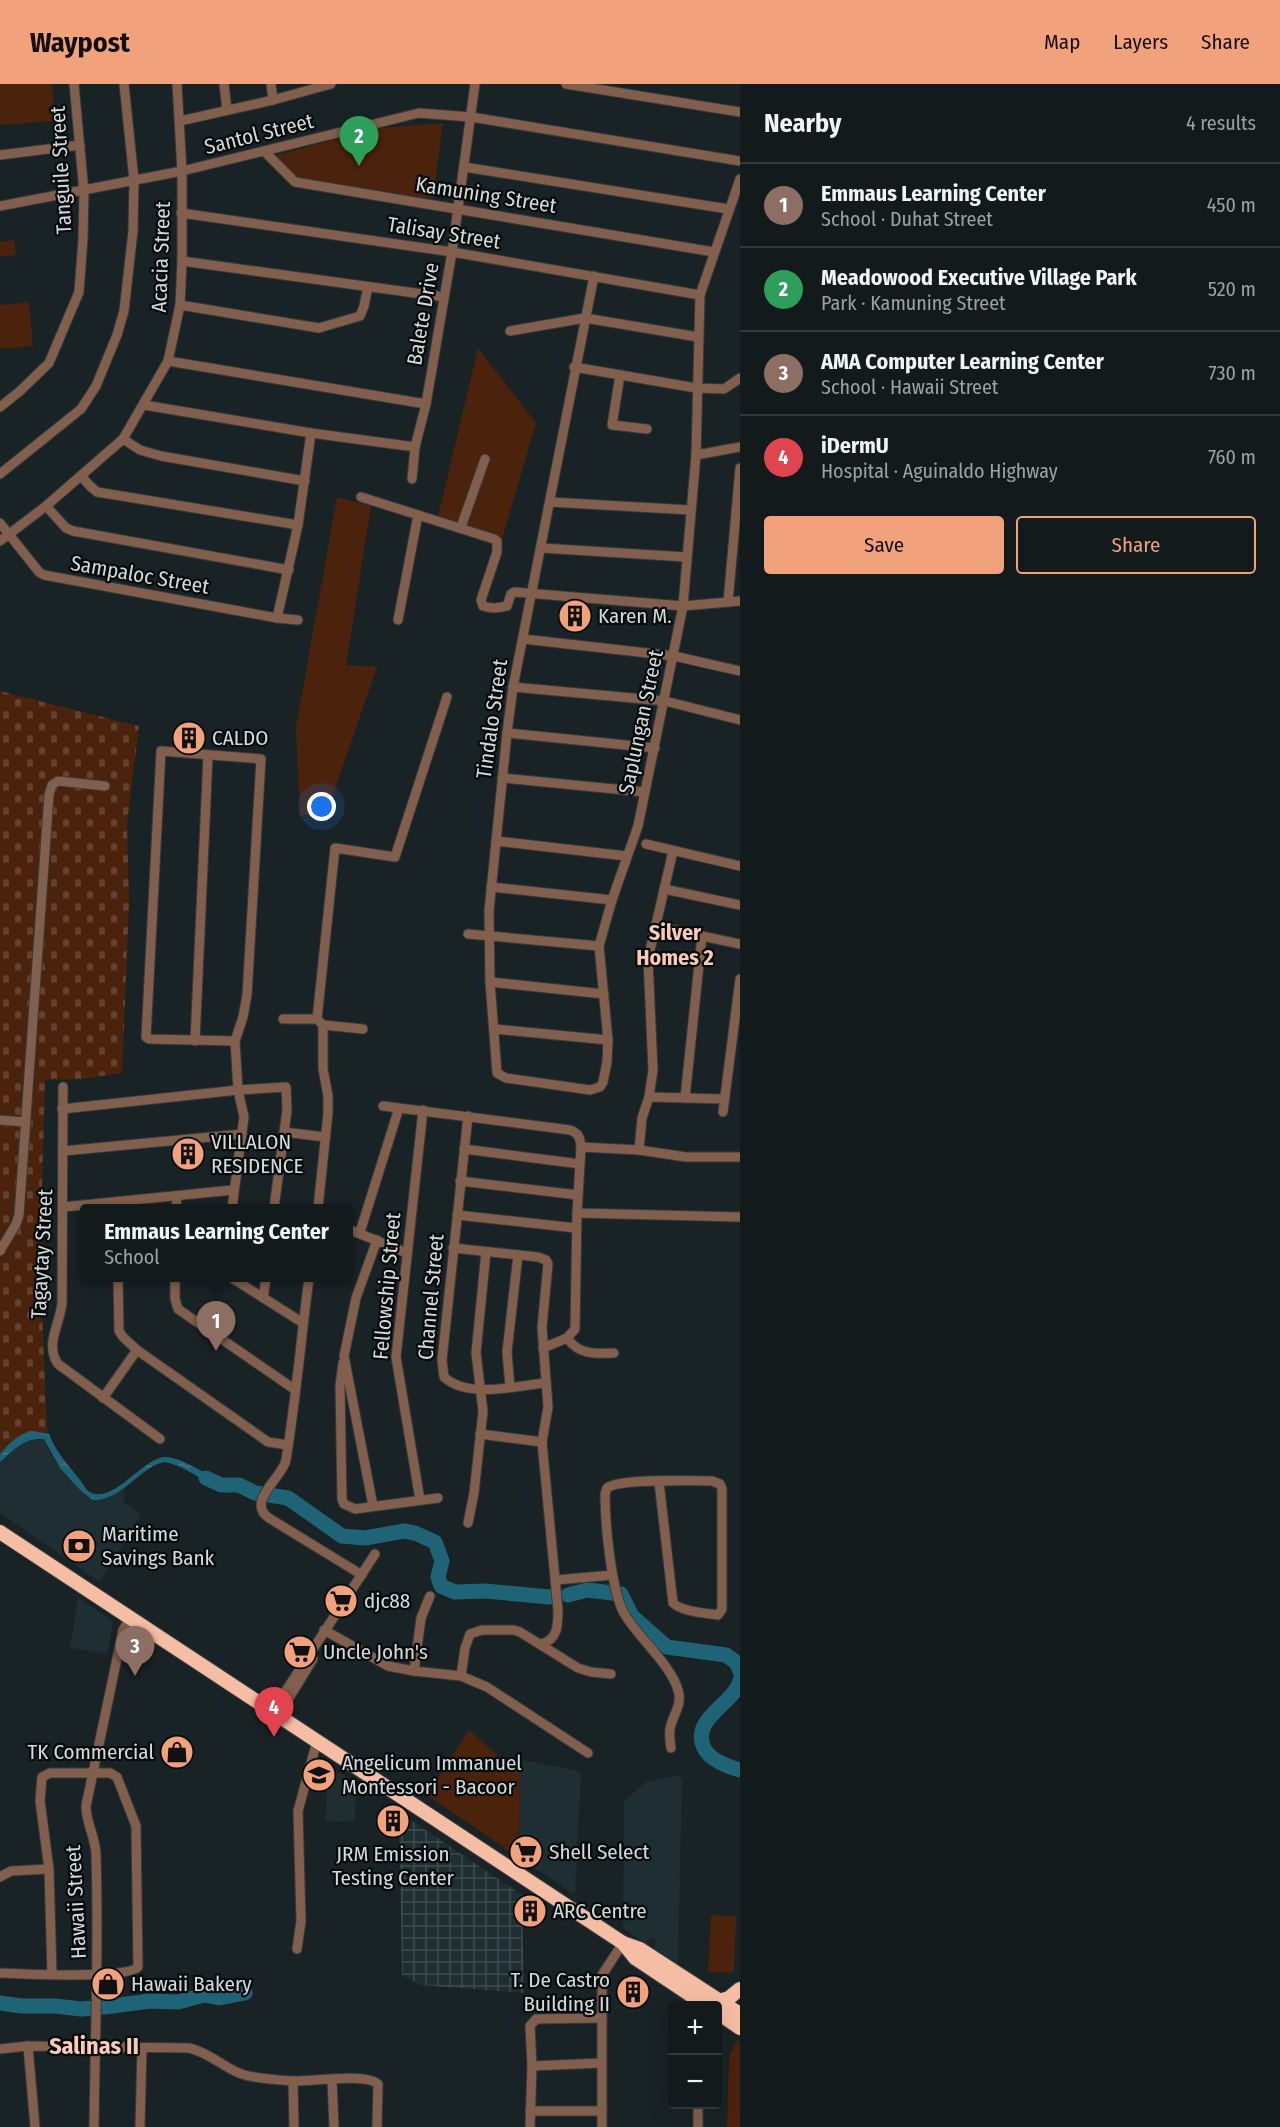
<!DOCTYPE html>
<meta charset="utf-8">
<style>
:root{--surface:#131a1c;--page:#1c2325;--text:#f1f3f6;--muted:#9da1a3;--line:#32383b;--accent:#f1a17b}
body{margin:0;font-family:"Fira Sans Condensed",sans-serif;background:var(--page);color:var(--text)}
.controls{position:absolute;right:18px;bottom:18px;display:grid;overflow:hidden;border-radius:6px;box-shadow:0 6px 24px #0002}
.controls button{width:54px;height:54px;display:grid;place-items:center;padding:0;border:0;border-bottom:2px solid var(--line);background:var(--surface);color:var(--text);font:30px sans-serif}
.you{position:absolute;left:322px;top:723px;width:21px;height:21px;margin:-15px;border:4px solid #fff;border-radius:50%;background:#1a73e8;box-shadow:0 0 0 9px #1a73e833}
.badge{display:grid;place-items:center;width:39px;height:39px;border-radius:50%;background:var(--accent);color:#fff;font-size:20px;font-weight:700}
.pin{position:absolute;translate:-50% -50px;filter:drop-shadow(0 2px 3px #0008)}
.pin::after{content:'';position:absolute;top:32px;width:21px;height:18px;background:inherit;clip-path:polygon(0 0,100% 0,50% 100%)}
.popup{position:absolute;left:80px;top:1120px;width:273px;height:78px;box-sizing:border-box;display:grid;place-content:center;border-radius:6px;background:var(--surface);filter:drop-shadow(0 2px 4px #0005);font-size:20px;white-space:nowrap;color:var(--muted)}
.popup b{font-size:22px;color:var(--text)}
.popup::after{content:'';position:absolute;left:50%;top:100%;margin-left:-12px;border:12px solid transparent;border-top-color:var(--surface)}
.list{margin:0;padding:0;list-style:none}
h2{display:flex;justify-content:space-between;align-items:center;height:78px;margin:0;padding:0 24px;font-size:26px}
h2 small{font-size:20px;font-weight:400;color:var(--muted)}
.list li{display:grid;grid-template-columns:39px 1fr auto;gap:18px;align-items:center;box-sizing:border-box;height:84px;padding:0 24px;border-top:2px solid var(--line)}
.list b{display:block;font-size:22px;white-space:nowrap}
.list p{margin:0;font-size:20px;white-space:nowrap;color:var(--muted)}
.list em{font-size:20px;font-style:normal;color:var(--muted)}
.actions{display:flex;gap:12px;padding:18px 24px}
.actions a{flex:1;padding:14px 0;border:2px solid var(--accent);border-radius:6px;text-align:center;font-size:21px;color:var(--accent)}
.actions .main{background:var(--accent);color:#111}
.map{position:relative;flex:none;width:740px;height:2043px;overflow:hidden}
header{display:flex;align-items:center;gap:36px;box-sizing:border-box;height:84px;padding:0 30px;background:var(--accent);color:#111}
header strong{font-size:28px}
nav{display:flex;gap:33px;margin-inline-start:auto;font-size:21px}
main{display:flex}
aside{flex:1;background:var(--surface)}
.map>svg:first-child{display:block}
.built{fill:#1e2e32}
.industrial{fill:url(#industrial-grid)}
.green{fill:#4b220c}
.cemetery{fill:url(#cemetery-stones)}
.water{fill:url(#water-ripples)}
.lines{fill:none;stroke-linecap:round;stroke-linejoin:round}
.river{stroke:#1e6476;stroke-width:15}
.minor-casing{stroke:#333c3f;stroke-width:11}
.highway-casing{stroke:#333c3f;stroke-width:16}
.minor{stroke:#825e4d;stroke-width:9}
.highway{stroke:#f5bea4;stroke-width:14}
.labels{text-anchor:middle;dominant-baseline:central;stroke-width:4.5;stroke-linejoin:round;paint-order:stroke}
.street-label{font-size:21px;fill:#d5dbdc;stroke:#070b0c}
.poi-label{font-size:21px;fill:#d5dbdc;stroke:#070b0c;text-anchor:start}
.neighbourhood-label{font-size:22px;font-weight:bold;fill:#f9cbb6;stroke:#070b0c}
.quarter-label{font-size:24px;font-weight:bold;fill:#f9cbb6;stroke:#070b0c}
</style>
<header>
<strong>Waypost</strong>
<nav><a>Map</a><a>Layers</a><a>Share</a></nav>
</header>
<main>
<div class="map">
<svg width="740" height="2043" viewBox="0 0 740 2043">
<defs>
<pattern id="industrial-grid" width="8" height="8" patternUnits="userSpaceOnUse" patternTransform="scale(1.5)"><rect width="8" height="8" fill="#1e2e32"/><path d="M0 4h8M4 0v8" fill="none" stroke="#3e4c4f"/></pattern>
<pattern id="cemetery-stones" width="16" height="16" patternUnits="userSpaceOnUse" patternTransform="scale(1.5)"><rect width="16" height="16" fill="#4b220c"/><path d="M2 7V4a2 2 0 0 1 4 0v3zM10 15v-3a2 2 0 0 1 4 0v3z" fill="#64422f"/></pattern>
<pattern id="water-ripples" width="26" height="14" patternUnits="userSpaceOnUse" patternTransform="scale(1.5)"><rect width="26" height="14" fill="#1e6476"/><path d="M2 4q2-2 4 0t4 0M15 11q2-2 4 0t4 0" fill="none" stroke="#3e7a89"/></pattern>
</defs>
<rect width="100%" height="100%" fill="#192225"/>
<!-- built -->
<g class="built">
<polygon points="44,1355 56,1379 82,1408 106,1415 125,1403 123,1418 141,1430 100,1498 0,1429 0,1378 19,1361 25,1357"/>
<polygon points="78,1513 113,1537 108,1570 70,1564"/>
<polygon points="520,1675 581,1688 575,1811 519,1774"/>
<polygon points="333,1685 356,1699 355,1738 326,1737 327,1698"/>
<polygon points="677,1691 682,1696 678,1880 655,1865 655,1854 648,1855 647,1860 623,1844 624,1717 646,1698"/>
</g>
<!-- industrial -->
<polygon class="industrial" points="399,1728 522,1811 524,1909 420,1901 402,1891"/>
<!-- green -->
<g class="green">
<polygon points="0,0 52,0 55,37 0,41"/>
<polygon points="443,39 433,115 288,93 273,72 379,44"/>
<polygon points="14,156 16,171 0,173 0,158"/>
<polygon points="29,218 33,262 0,265 0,221"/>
<polygon points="478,264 536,339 501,459 437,437"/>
<polygon points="337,413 371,422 346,581 377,583 326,731 300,731 296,643"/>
<polygon points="469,1646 500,1673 520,1675 519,1773 532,1774 528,1780 427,1711"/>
<polygon points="711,1831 736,1832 734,1889 708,1888"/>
<polygon points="737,1956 740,1958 740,2043 727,2043 729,1972"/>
</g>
<!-- cemetery -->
<path class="cemetery" d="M0,607L139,642L127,739L129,819L122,989L82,995L45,996L40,1176L47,1349C24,1346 15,1354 0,1370Z"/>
<!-- water -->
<path class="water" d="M33,1347L49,1350C57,1370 67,1379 80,1396C84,1401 86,1407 92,1409C115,1418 143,1374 165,1373C180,1372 211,1393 225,1400L223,1405C202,1398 185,1381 164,1378C138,1384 122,1417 93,1416L82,1408L60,1384L44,1355C23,1354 15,1365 0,1378V1370C10,1359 18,1349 33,1347Z"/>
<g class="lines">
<!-- river -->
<g class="river">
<polyline points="206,1394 221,1401 239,1401 255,1409 288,1414 342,1452 365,1454 404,1447 415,1449 435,1458 442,1477 438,1493 441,1502 455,1508 485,1507 550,1513"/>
<polyline points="568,1511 587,1506 621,1510 632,1532 667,1563 726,1571 736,1578 740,1587"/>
<path d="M740,1596C735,1620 690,1634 704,1664C710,1676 728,1683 740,1686"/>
<polyline points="0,1919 21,1922 55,1922 81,1925 105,1923 150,1917 178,1918 204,1911 219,1914 245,1909"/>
</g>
<!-- minor casing -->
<g class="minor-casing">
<g id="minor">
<polyline points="224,0 227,26"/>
<polyline points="271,0 273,16"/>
<polyline points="566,0 740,28"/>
<polyline points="180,37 273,16 331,0"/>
<polyline points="264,67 295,98 714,168"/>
<polyline points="0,71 80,61"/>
<polyline points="464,83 728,125"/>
<polyline points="0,122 182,87 419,29 471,33 740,77"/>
<polyline points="181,129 452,168 700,211"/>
<polyline points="182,177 444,213"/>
<polyline points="594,192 513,603 507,649 489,827 490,898 497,989 506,994 590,1006 600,1003 603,998 607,978 608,956 599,862 612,816 638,742 683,522 696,371 700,211 740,95"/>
<polyline points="180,221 319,244 360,232 364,222 368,203"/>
<polyline points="510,247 585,234 698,253"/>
<polyline points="168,277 426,320"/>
<polyline points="574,283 696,304 724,305 740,294"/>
<polyline points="620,291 612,341 647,345"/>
<polyline points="144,321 311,349 415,363"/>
<polyline points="0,323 20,307 49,279 79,208 83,155 84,108 74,0"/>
<polyline points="123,355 140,366 161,372 305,397"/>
<polyline points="696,371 740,363"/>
<polyline points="0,390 81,325 96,302 117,251 124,227 133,147 134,96 124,0"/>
<polyline points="82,393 90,402 97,408 298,441"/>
<polyline points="412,395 415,363 426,320 452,168 475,0"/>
<polyline points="361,413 418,431 398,536"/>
<polyline points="550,418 690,426"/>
<polyline points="46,422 66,444 73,447 289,486"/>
<path d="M418,431L494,455L497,457V468L481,516L483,522C492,525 498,524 507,522L511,510L514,508L683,522L740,517"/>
<polyline points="0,439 39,488 44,491 277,534 298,536"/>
<polyline points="461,443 485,375"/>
<polyline points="0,457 46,422 123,355 168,277 180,221 182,177 182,87 177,0"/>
<polyline points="541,464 686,473"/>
<polyline points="728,518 740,384"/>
<polyline points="277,534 298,441 311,349"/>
<polyline points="523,555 674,572 740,587"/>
<polyline points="513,603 665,617 740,636"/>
<polyline points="507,649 655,664"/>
<polyline points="502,694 645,708"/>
<polyline points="496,757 626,772"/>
<polyline points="646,760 740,782"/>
<polyline points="491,803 612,816"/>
<polyline points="664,805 740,821"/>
<polyline points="655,842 740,860"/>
<polyline points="468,850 599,862"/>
<polyline points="490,898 604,910"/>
<polyline points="283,935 317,935"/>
<polyline points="363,945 323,941 317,935 335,764 395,773 447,613"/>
<polyline points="494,945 608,956"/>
<polyline points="195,957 208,672"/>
<path d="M63,1003L62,1220C59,1242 45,1261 58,1280L160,1355"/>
<polyline points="649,1013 724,1015"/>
<polyline points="685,1014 702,852"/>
<path d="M383,1022L570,1046C579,1049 580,1054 581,1063L577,1129L575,1245L567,1254L543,1264"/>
<polyline points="62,1025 238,1006 286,1003 287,1026 274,1124"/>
<polyline points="723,1028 740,895"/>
<path d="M468,1032L442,1276L444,1293C468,1315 516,1302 545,1299"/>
<polyline points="0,1036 25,1038"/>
<polyline points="284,1048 325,1053"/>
<polyline points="581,1063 639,1066 686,1073 740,1073"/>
<polyline points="464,1065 580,1080"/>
<polyline points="639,1066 642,1034 649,1013 653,986 648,875 673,767"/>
<polyline points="63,1067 242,1050"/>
<polyline points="460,1097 578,1111"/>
<polyline points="63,1123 233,1106"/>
<polyline points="176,1124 177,1112"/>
<polyline points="232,1124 244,1033 238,1006 235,957 243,933 247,911 261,675 161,667 146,953 149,955 235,957"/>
<polyline points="318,1124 328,1029 328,1012 323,985 323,941"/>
<polyline points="577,1129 740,1133"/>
<polyline points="457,1131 576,1144"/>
<polyline points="348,1145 407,1169"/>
<polyline points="360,1148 399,1024"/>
<path d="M453,1164L538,1173L546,1176L548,1180L542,1243L548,1323L542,1358L558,1526C558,1541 558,1556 541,1560"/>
<polyline points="0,1167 16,1140 19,1131 49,711 52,701 58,697 105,702"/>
<polyline points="118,1194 119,1247 123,1253 137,1266 268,1358 288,1361"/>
<polyline points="175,1194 175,1215 178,1225 294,1305"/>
<polyline points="232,1194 303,1239"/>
<path d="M309,1194C301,1254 296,1315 286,1376C283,1393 245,1418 269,1434L362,1491"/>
<polyline points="263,1214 266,1194"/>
<path d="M567,1254C579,1271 595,1270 614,1269"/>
<polyline points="343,1279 340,1302 342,1415 344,1420 355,1425 438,1414"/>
<polyline points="510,1303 507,1268 518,1171"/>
<polyline points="103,1314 137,1266"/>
<polyline points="480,1350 542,1358"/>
<path d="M659,1398L673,1519C683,1528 704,1529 718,1531L722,1525V1405L720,1400L712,1397C692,1397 620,1394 607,1404L605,1410C605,1438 611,1508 625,1531C639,1554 671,1581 678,1606C683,1621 672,1632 670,1645C669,1652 670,1658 671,1664"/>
<polyline points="420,1416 396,1273 423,1026"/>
<polyline points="373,1422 344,1272 356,1214 377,1156"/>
<polyline points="468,1439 474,1409 483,1327 476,1269 486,1168"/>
<polyline points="556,1496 612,1491"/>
<polyline points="324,1546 388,1582 414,1587 461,1592 487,1603 588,1669"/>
<polyline points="414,1587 421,1534 430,1512"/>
<polyline points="461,1592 465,1564 470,1550 482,1546 514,1546 520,1548 578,1584 591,1588 611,1590"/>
<polyline points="272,1628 375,1470"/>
<polyline points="278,1632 313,1575"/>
<polyline points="0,1793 11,1787 49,1785"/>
<polyline points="297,1865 301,1837 298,1727 317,1657"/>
<path d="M0,1889C21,1890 128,1895 138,1883L136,1742L117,1693L110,1689H50L42,1693L40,1717L49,1785L52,1891"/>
<polyline points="28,1962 35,2043"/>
<path d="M0,1965L28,1962L189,1964C208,1968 222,1982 239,1989C252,1995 280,1996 295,1997C313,1997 366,1989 378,2000L377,2043"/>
<polyline points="532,1982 601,1979"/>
<polyline points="332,1996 334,2043"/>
<polyline points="293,1997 294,2043"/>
<polyline points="530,2027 602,2027"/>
<path d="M94,2043C95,1952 99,1862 96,1771C96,1754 86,1740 86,1722L123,1546L130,1534"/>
<polyline points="140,2043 142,1964"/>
<polyline points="530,2043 532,1982 530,1942 536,1935 602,1934"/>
<polyline points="602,2043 602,1891 623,1859"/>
<polyline points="698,2043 698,2020"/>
</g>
</g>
<!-- highway casing -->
<g class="highway-casing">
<g id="highway">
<polyline points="0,1448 623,1859 640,1865 740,1930"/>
<polyline points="623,1859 635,1874 707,1922"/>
<polyline points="720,1917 729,1914 740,1905"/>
<polyline points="718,1929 740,1944"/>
</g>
</g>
<!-- minor -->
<use href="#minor" class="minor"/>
<!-- highway -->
<use href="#highway" class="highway"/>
</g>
<!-- icons -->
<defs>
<g id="building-disc" transform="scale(1.725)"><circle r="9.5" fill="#f1a17b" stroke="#070b0c"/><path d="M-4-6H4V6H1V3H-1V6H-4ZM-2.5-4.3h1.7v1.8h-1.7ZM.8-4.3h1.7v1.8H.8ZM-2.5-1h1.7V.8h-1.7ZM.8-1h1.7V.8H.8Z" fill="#111"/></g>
<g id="bank-disc" transform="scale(1.725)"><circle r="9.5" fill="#f1a17b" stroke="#070b0c"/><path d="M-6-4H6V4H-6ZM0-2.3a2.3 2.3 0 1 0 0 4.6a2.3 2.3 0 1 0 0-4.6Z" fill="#111"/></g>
<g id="supermarket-disc" transform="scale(1.725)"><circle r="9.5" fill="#f1a17b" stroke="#070b0c"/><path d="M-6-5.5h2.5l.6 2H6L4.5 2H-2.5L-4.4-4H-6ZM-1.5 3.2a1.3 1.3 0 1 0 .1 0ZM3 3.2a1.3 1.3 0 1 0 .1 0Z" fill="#111"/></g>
<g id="shop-disc" transform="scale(1.725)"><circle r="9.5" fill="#f1a17b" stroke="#070b0c"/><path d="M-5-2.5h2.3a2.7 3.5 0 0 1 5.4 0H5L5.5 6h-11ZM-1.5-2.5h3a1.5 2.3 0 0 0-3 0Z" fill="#111"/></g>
<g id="school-disc" transform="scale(1.725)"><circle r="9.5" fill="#f1a17b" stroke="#070b0c"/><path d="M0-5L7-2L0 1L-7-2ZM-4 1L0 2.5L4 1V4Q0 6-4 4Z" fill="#111"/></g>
</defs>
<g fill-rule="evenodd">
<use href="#building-disc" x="575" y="532"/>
<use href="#building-disc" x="189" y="654"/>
<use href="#building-disc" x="188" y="1070"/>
<use href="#bank-disc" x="79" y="1462"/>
<use href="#supermarket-disc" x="341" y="1517"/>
<use href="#supermarket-disc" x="300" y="1568"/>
<use href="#shop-disc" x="177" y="1668"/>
<use href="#school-disc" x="319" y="1691"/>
<use href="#building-disc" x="393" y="1737"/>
<use href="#supermarket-disc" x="526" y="1768"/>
<use href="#building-disc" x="530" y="1827"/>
<use href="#shop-disc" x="108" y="1900"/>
<use href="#building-disc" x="633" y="1908"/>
</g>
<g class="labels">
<!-- street labels -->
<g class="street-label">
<text transform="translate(259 50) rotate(-14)">Santol Street</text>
<text transform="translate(61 86) rotate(-93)">Tanguile Street</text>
<text transform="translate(486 111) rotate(9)">Kamuning Street</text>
<text transform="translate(444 149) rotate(9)">Talisay Street</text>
<text transform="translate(161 173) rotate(-88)">Acacia Street</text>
<text transform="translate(423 230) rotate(-80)">Balete Drive</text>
<text transform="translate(140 491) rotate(10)">Sampaloc Street</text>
<text transform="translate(492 635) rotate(-82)">Tindalo Street</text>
<text transform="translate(641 638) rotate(-78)">Saplungan Street</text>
<text transform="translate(42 1170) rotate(-87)">Tagaytay Street</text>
<text transform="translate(387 1202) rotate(-85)">Fellowship Street</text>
<text transform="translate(431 1213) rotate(-85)">Channel Street</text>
<text transform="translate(76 1818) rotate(-93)">Hawaii Street</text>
</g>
<!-- poi labels -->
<g class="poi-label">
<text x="598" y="532">Karen M.</text>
<text x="212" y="654">CALDO</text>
<text x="211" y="1058">VILLALON<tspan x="211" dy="24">RESIDENCE</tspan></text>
<text x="102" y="1450">Maritime<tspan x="102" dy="24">Savings Bank</tspan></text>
<text x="364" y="1517">djc88</text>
<text x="323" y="1568">Uncle John's</text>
<text x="154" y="1668" text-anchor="end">TK Commercial</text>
<text x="342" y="1679">Angelicum Immanuel<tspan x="342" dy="24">Montessori - Bacoor</tspan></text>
<text x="549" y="1768">Shell Select</text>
<text x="393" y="1770" text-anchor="middle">JRM Emission<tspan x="393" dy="24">Testing Center</tspan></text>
<text x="553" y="1827">ARC Centre</text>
<text x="610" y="1896" text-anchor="end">T. De Castro<tspan x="610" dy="24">Building II</tspan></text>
<text x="131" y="1900">Hawaii Bakery</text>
</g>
<!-- neighbourhood labels -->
<g class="neighbourhood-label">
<text x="675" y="848">Silver<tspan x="675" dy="25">Homes 2</tspan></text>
</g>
<!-- quarter labels -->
<g class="quarter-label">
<text x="94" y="1962">Salinas II</text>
</g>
</g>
</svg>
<div class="controls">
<button>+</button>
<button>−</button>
</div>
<div class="you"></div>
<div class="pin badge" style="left:216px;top:1267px;background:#8d6e63">1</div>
<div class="popup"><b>Emmaus Learning Center</b>School</div>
<div class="pin badge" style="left:359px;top:82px;background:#2e9e5b">2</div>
<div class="pin badge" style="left:135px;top:1592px;background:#8d6e63">3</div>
<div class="pin badge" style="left:274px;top:1653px;background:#e0444e">4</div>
</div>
<aside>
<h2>Nearby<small>4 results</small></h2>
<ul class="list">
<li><span class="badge" style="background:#8d6e63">1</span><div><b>Emmaus Learning Center</b><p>School · Duhat Street</p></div><em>450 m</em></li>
<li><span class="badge" style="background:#2e9e5b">2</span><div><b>Meadowood Executive Village Park</b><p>Park · Kamuning Street</p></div><em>520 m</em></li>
<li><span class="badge" style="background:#8d6e63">3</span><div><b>AMA Computer Learning Center</b><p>School · Hawaii Street</p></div><em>730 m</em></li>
<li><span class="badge" style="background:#e0444e">4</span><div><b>iDermU</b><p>Hospital · Aguinaldo Highway</p></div><em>760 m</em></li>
</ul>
<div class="actions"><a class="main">Save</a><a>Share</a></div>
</aside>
</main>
